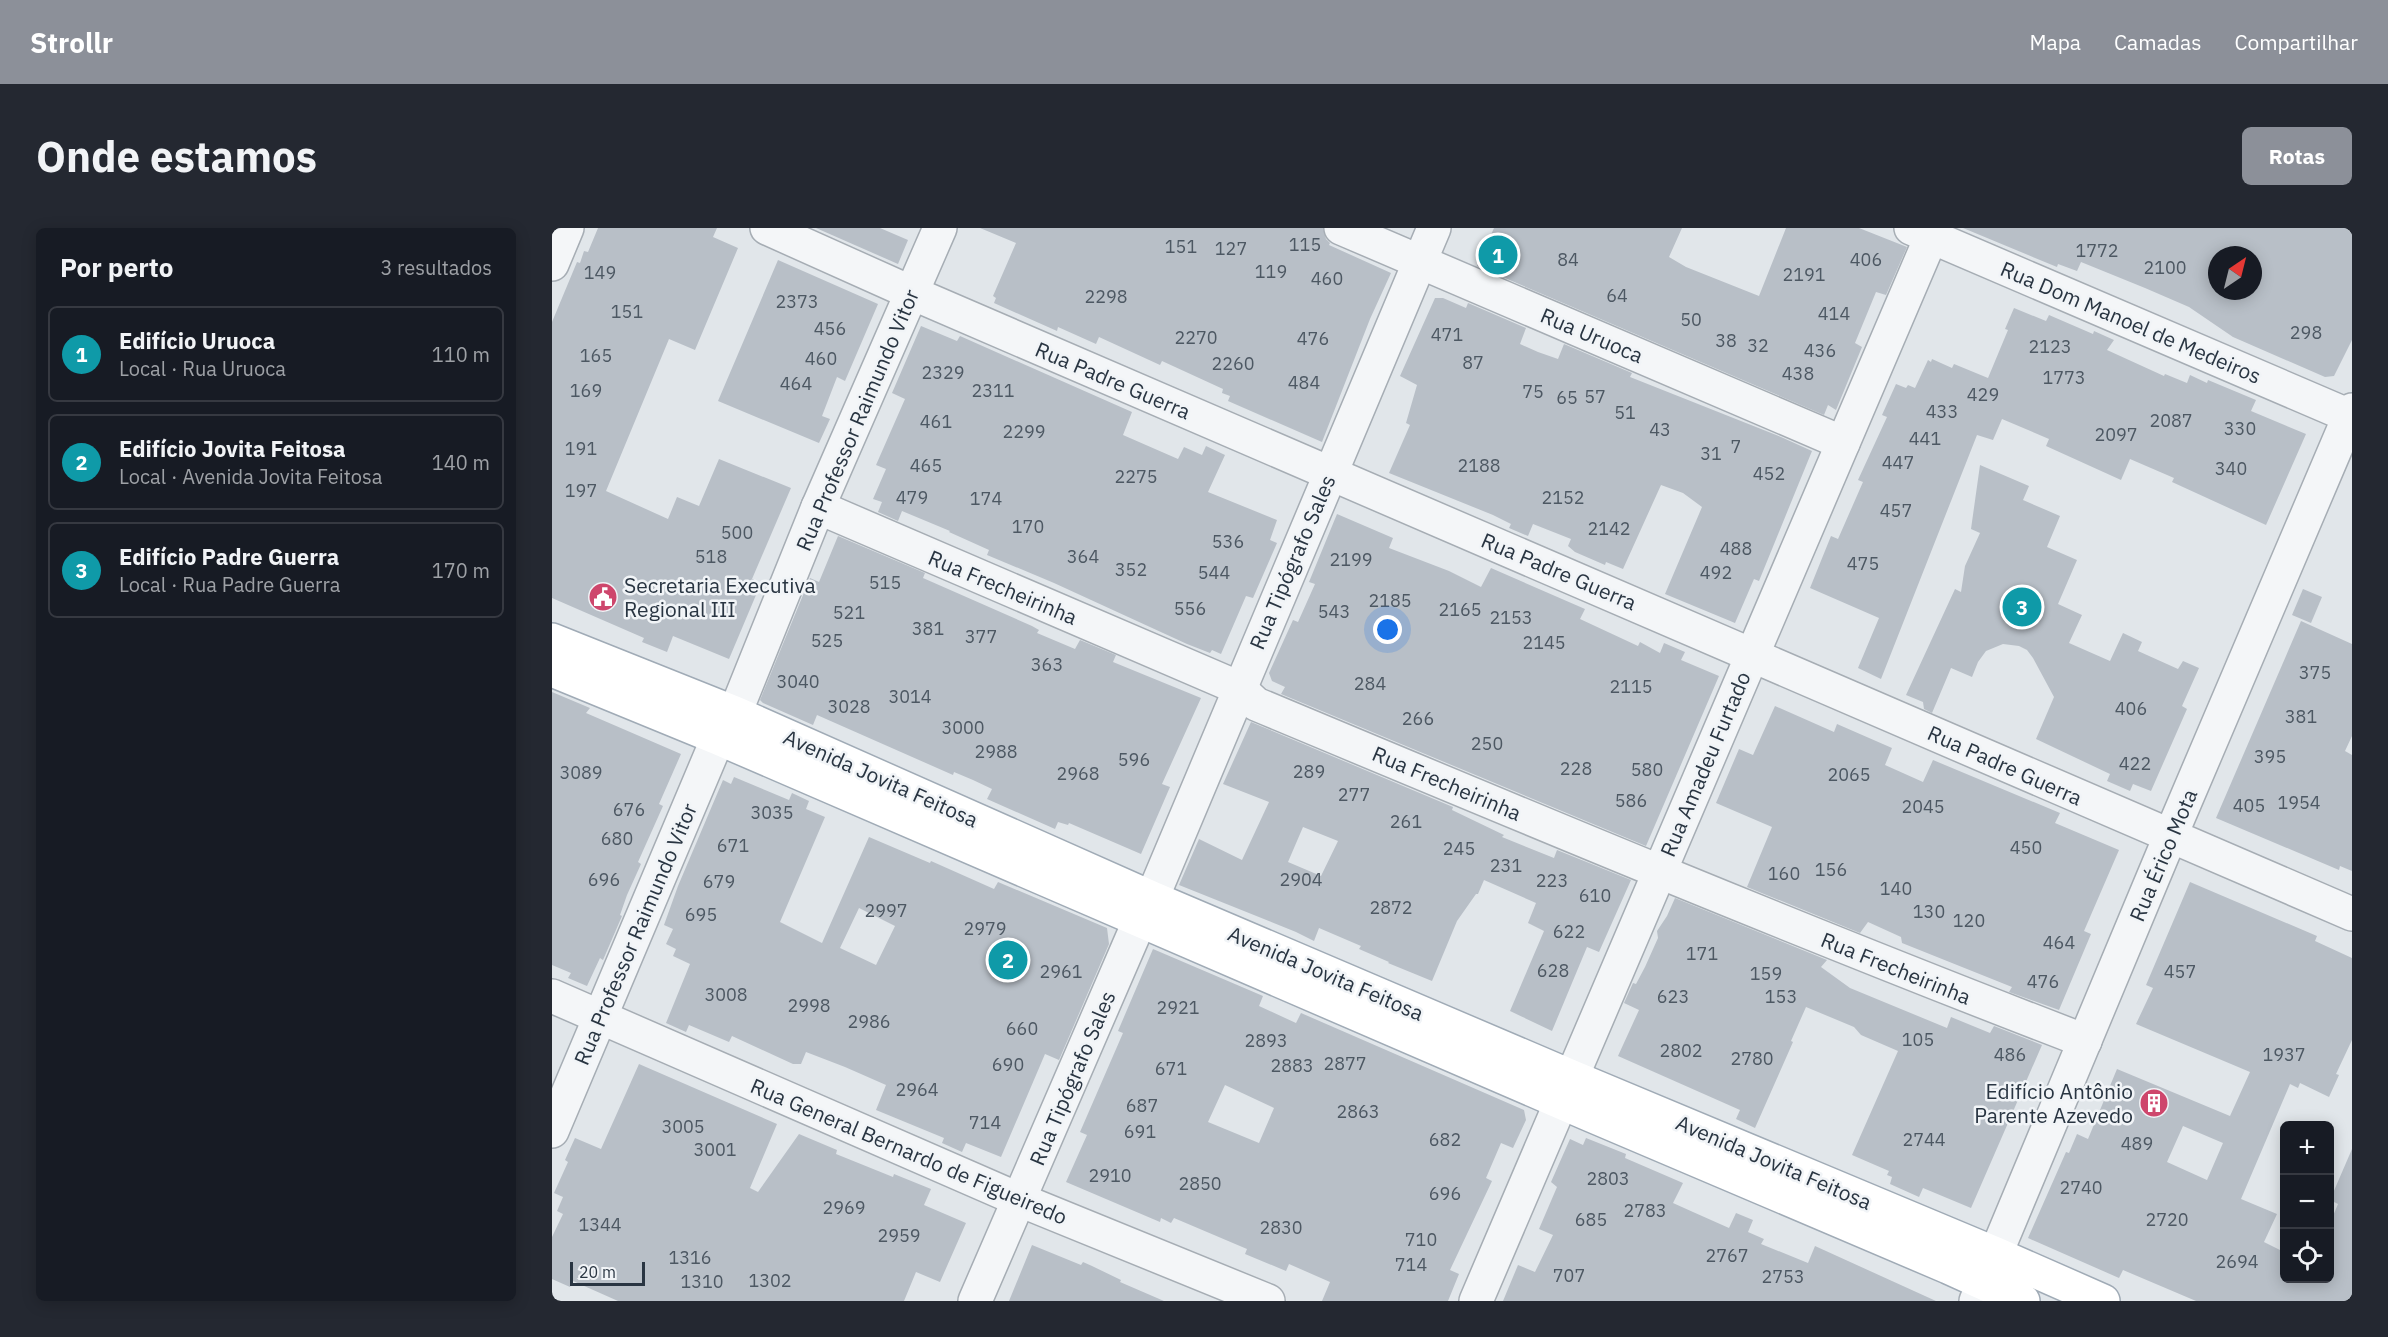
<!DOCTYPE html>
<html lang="pt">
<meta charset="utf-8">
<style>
:root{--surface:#171b24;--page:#242831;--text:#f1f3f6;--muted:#9ea1a6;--line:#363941;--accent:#8c9099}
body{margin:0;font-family:"IBM Plex Sans",sans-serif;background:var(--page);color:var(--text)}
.controls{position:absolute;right:18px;bottom:18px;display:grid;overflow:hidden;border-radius:9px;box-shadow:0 3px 15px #0003}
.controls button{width:54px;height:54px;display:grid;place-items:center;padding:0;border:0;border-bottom:2px solid var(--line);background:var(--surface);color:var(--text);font:30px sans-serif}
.compass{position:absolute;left:1656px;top:18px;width:54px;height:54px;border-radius:50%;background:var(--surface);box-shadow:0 3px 15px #0003;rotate:35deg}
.scale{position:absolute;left:18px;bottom:15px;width:75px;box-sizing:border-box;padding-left:6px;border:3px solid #293542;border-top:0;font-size:16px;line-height:21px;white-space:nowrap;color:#293542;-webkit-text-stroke:4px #f1f4f7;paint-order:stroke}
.you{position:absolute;left:836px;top:402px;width:21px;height:21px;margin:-15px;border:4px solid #fff;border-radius:50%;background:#1a73e8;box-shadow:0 0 0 9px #1a73e833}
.badge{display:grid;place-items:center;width:39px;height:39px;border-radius:50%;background:var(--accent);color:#fff;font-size:20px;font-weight:700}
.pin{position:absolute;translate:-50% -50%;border:3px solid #fff;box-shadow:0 2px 6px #0006}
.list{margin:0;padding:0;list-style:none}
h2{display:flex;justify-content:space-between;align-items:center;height:78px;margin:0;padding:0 24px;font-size:26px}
h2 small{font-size:20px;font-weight:400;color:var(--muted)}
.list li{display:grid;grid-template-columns:39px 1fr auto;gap:18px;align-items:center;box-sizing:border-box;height:96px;margin:0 12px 12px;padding:0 12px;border:2px solid var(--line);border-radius:9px}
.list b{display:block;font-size:22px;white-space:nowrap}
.list p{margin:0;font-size:20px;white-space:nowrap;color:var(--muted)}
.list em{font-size:20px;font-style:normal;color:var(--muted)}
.icon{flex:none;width:33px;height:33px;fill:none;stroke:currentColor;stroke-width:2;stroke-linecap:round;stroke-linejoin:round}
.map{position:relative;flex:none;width:1800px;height:1073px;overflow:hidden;border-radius:9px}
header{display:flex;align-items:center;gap:36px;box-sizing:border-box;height:84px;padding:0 30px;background:var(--accent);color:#fff}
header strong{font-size:28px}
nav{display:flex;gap:33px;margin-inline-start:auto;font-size:21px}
.intro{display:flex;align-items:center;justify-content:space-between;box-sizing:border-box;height:144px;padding:0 36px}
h1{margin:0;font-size:42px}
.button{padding:15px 27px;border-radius:9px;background:var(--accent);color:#fff;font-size:21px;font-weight:700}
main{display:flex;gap:36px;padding:0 36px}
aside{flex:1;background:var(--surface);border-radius:9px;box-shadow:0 3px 15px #0003}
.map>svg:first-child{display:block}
.building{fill:#b8bfc7;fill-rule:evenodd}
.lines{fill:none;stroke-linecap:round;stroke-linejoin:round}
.minor-casing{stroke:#a6adb4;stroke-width:36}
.major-casing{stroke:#a0abb6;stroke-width:36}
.minor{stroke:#f4f6f8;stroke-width:33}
.major{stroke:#fff;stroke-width:33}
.labels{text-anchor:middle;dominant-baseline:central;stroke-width:5;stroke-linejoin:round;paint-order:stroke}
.number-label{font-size:18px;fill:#4d5863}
.street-label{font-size:21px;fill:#293542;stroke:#f1f4f7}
.poi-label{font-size:21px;fill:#293542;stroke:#f1f4f7;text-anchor:start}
</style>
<header>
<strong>Strollr</strong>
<nav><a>Mapa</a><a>Camadas</a><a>Compartilhar</a></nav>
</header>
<div class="intro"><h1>Onde estamos</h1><a class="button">Rotas</a></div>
<main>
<aside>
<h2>Por perto<small>3 resultados</small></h2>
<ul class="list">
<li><span class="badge" style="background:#0f9aa8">1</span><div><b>Edifício Uruoca</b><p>Local · Rua Uruoca</p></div><em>110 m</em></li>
<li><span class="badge" style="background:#0f9aa8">2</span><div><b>Edifício Jovita Feitosa</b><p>Local · Avenida Jovita Feitosa</p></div><em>140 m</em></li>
<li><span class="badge" style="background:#0f9aa8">3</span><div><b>Edifício Padre Guerra</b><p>Local · Rua Padre Guerra</p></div><em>170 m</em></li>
</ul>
</aside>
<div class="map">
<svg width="1800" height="1073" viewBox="0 0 1800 1073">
<rect width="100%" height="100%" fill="#e1e6ea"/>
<!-- building -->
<g class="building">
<polygon points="46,0 165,0 161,9 186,20 143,122 117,111 54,263 116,291 125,269 147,278 167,231 239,260 200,351 202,351 196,364 204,367 177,431 121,408 115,424 90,414 92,410 0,370 0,94 25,34 28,35 32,23 36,24"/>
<polygon points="264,0 328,0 356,12 346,36"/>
<polygon points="428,0 771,0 774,11 778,15 777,17 839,45 818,91 770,214 676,173 678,168 670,165 671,161 610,133 608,137 547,109 544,116 506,99 505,103 442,75 444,70 441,68 464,15"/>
<polygon points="942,0 1130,0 1117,29 1134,39 1207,68 1234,0 1307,0 1355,19 1334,67 1324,64 1303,115 1310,119 1284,182 1276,177 1272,187 925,38"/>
<path d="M1411,0H1800V112L1782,148L1773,149L1681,109L1637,79L1593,60L1529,34L1525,43L1506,36L1505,39ZM1665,27H1701V63H1665Z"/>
<polygon points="226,32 326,76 293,153 285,149 270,188 278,191 267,215 166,173"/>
<polygon points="883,70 891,70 914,80 916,75 974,100 968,116 986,124 1006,131 1012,116 1080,145 1078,149 1229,209 1260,223 1207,353 1202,351 1183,395 1113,366 1150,279 1131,265 1109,257 1071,341 1054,334 1053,337 1023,324 1016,318 1019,311 981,296 976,308 957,300 959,296 941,287 837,245 858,197 854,195 865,157 848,148"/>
<polygon points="1462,80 1494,93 1497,87 1541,106 1542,103 1562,112 1555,122 1612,148 1613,146 1635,155 1638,147 1655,155 1656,152 1704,172 1699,183 1754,206 1714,297 1620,254 1622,250 1578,231 1569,252 1494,218 1497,211 1450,191 1441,212 1425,207 1329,451 1306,440 1327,390 1258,360 1279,308 1286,311 1311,254 1306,252 1335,189 1330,187 1344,156 1354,160 1356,157 1363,160 1376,132 1379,134 1380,131 1400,140 1402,136 1436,150 1456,102 1453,101"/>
<polygon points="369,98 405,113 408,108 580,184 571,207 626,231 632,219 650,227 654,218 673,227 656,264 725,292 718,312 725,315 701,370 694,368 669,426 660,422 658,425 635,416 502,355 435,327 437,322 397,304 398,303 350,283 346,293 326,284 330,274 321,271 334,241 324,237 353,171 340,165"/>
<polygon points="1428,237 1477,258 1471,272 1508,288 1495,319 1525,332 1506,376 1530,387 1517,415 1558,433 1571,405 1590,414 1586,423 1626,441 1631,433 1647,440 1630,478 1635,481 1599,563 1581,556 1578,563 1555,553 1558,546 1484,511 1502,469 1481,430 1475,422 1467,418 1451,416 1434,423 1426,434 1420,449 1399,440 1380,485 1372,481 1371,474 1354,467 1403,361 1409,364 1413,338 1428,305 1419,301"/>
<polygon points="785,286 841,310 837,320 897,343 929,359 939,340 1033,381 1028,391 1086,418 1088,414 1108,425 1112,415 1133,424 1129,432 1167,448 1094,618 729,466 733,459 720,453 717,445 741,392 746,394 763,356 757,354"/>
<polygon points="286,308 373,345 371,350 480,398 487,402 485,405 523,421 528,412 564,427 561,434 649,470 610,556 618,559 589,626 517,595 516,597 506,594 503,601 435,571 440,561 421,552 402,544 401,547 265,487 261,497 211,475 208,472 258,350 267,354"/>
<polygon points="1751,361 1770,369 1759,395 1740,387"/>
<polygon points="1749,393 1800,416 1800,508 1793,523 1800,527 1800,643 1788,638 1787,642 1664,590"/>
<polygon points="0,464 38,480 34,485 129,526 107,576 111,578 86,634 89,636 75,667 68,687 70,688 51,732 48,730 35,758 16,750 19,745 0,737"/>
<polygon points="1223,478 1282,504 1285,496 1340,520 1333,537 1371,554 1381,532 1508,585 1503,595 1567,622 1532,703 1539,706 1507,782 1457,764 1460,759 1350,715 1349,709 1316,694 1308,705 1195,659 1220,599 1164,575 1187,521 1201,527"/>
<path d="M699,494L901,579L900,582L952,607L950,609L1002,630L1005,622L1079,652L1047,724L1035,719L1000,803L958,783L992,703L976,695L984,675L932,652L926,666H924L905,693L880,753L836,735L837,734L807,721L809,718L767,700L762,713L744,704L627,657L647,611L690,632L717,574L671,556ZM751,599L786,613L769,648L736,634Z"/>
<path d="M182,549L237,572L240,565L257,573L254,581L273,589L228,694L270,715L317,609L378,635L379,633L442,661L446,654L555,700L557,716L507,832L493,826L449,929L414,915L410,924L390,915L392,910L324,882L334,857L293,839L254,824L249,836H241L180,808L177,814L137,797L134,804L114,795L138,736L121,728L124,721L114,716L121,701L112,697L126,658L171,552L179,556ZM307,680L343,698L324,737L288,720Z"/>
<path d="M1638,654L1765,708L1763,713L1800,730V812L1784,846L1787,847L1777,869L1748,855L1746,860L1738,856L1689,971L1725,986L1712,1014L1732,1024V1050H1778V995L1786,976L1778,972L1800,921V1073H1644L1571,1042L1567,1050L1476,1010L1514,924L1517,925L1525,906L1536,911L1565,841L1678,888L1698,844L1584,796L1601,760L1594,757ZM1631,898L1671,915L1655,952L1615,934Z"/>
<polygon points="1123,670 1275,732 1269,739 1298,760 1395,800 1399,789 1438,805 1442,798 1490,817 1419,980 1371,960 1367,969 1338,956 1340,949 1335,947 1337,943 1300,927 1346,823 1309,807 1302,799 1254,779 1239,813 1241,814 1203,900 1184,891 1188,882 1066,828 1087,782 1072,775 1081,755 1084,756 1093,739 1106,710 1105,703 1115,688"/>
<path d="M601,721L711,768L707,778L744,795L749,785L972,882L974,892L961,920L949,915L934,950L940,953L898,1042L907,1046L896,1073H770L778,1054L737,1036L734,1043L693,1026L695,1021L622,990L619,995L609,990L608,994L514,954L535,907L528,904L571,805L566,803ZM673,857L722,880L707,915L656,894Z"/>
<polygon points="87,836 225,896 198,960 206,964 247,906 285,922 284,926 341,949 342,946 379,961 372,977 414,995 388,1054 364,1044 352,1073 66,1073 21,1053 18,1059 0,1051 0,1009 11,986 5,983 11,969 2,965 16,934 13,932 23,910 49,921"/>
<polygon points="1034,910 1074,926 1073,930 1131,955 1121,975 1141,984 1177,1000 1184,985 1201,992 1196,1004 1212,1011 1209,1016 1256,1035 1263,1018 1384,1073 951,1073 966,1037 983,1044 1001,1007 987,1001 1005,959 999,954 1018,911 1031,917"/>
<polygon points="480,1017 529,1037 531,1034 540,1038 569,1052 568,1054 612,1073 457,1073"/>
</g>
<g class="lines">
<!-- minor casing -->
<g class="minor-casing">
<g id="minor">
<polyline points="215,0 360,65 1800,686"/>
<polyline points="789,0 1291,215"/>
<polyline points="1359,0 1800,189"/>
<polyline points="0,36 15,0"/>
<path d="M266,279L687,460L704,476C979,591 1254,706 1533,813"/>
<polyline points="183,485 266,279 388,0"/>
<polyline points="600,670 882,0"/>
<polyline points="0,768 468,972 716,1073"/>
<polyline points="0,903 166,510"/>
<polyline points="423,1073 588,692"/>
<polyline points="924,1073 1383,0"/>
<polyline points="1424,1073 1618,609 1800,182"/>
</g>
</g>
<!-- major casing -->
<g class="major-casing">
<g id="major">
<polyline points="0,412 183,485 600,670 1020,849 1444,1026 1551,1073"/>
<polyline points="0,442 166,510 1034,885 1396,1039 1471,1073"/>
</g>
</g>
<!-- minor -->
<use href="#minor" class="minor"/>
<!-- major -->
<use href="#major" class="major"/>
</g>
<!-- icons -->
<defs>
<g id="civic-disc" transform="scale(1.5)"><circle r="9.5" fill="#ce466c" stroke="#f1f4f7"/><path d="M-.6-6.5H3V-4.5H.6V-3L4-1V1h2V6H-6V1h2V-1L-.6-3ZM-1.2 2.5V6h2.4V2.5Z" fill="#fff"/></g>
<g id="building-disc" transform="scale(1.5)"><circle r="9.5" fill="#ce466c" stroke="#f1f4f7"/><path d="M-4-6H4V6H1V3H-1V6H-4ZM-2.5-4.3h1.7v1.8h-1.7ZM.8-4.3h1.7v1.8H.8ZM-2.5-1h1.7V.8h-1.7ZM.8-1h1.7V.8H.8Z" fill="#fff"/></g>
</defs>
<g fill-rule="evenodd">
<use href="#civic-disc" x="51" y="369"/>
<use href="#building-disc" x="1602" y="875"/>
</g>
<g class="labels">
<!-- number labels -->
<g class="number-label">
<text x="753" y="16">115</text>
<text x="629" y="18">151</text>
<text x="679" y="20">127</text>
<text x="1545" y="22">1772</text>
<text x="1016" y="31">84</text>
<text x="1314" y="31">406</text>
<text x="1613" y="39">2100</text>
<text x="719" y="43">119</text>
<text x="48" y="44">149</text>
<text x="1252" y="46">2191</text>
<text x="775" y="50">460</text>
<text x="1065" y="67">64</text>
<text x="554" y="68">2298</text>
<text x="245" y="73">2373</text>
<text x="75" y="83">151</text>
<text x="1282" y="85">414</text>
<text x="1139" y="91">50</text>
<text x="278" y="100">456</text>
<text x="1754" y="104">298</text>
<text x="895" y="106">471</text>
<text x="644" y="109">2270</text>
<text x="761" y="110">476</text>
<text x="1174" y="112">38</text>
<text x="1206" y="117">32</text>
<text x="1498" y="118">2123</text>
<text x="1268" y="122">436</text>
<text x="44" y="127">165</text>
<text x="269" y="130">460</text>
<text x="921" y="134">87</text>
<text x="681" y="135">2260</text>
<text x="391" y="144">2329</text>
<text x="1246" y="145">438</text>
<text x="1512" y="149">1773</text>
<text x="752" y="154">484</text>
<text x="244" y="155">464</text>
<text x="34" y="162">169</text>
<text x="441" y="162">2311</text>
<text x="981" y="163">75</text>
<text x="1431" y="166">429</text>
<text x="1043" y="168">57</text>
<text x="1015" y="169">65</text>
<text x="1390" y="183">433</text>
<text x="1073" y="184">51</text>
<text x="1619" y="192">2087</text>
<text x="384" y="193">461</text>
<text x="1688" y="200">330</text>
<text x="1108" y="201">43</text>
<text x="472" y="203">2299</text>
<text x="1564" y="206">2097</text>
<text x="1373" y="210">441</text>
<text x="1184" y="218">7</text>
<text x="29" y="220">191</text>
<text x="1159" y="225">31</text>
<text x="1346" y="234">447</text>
<text x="374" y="237">465</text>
<text x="927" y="237">2188</text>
<text x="1679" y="240">340</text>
<text x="1217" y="245">452</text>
<text x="584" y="248">2275</text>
<text x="29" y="262">197</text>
<text x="360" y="269">479</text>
<text x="1011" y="269">2152</text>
<text x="434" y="270">174</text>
<text x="1344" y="282">457</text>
<text x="476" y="298">170</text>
<text x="1057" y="300">2142</text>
<text x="185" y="304">500</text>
<text x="676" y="313">536</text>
<text x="1184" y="320">488</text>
<text x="159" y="328">518</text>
<text x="531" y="328">364</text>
<text x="799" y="331">2199</text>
<text x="1311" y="335">475</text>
<text x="579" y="341">352</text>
<text x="662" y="344">544</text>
<text x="1164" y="344">492</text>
<text x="333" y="354">515</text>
<text x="838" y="372">2185</text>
<text x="638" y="380">556</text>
<text x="908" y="381">2165</text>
<text x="782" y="383">543</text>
<text x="297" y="384">521</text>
<text x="959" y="389">2153</text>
<text x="376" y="400">381</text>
<text x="429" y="408">377</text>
<text x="275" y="412">525</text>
<text x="992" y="414">2145</text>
<text x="495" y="436">363</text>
<text x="1763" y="444">375</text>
<text x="246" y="453">3040</text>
<text x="818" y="455">284</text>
<text x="1079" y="458">2115</text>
<text x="358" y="468">3014</text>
<text x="297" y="478">3028</text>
<text x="1579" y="480">406</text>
<text x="1749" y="488">381</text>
<text x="866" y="490">266</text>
<text x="411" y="499">3000</text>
<text x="935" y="515">250</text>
<text x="444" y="523">2988</text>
<text x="1718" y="528">395</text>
<text x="582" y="531">596</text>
<text x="1583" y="535">422</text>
<text x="1024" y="540">228</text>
<text x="1095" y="541">580</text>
<text x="757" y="543">289</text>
<text x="29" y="544">3089</text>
<text x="526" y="545">2968</text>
<text x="1297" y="546">2065</text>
<text x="802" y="566">277</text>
<text x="1079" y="572">586</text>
<text x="1747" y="574">1954</text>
<text x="1697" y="577">405</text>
<text x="1371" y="578">2045</text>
<text x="77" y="581">676</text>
<text x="220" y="584">3035</text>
<text x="854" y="593">261</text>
<text x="65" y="610">680</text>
<text x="181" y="617">671</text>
<text x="1474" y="619">450</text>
<text x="907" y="620">245</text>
<text x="954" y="637">231</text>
<text x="1279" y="641">156</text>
<text x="1232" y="645">160</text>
<text x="52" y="651">696</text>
<text x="749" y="651">2904</text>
<text x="1000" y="652">223</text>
<text x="167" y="653">679</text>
<text x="1344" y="660">140</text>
<text x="1043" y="667">610</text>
<text x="839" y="679">2872</text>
<text x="334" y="682">2997</text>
<text x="1377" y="683">130</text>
<text x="149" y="686">695</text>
<text x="1417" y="692">120</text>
<text x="433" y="700">2979</text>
<text x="1017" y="703">622</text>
<text x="1507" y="714">464</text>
<text x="1150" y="725">171</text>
<text x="1001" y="742">628</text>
<text x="509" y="743">2961</text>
<text x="1628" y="743">457</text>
<text x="1214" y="745">159</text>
<text x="1491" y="753">476</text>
<text x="174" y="766">3008</text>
<text x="1121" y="768">623</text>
<text x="1229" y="768">153</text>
<text x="257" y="777">2998</text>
<text x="626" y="779">2921</text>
<text x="317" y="793">2986</text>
<text x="470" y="800">660</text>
<text x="1366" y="811">105</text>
<text x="714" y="812">2893</text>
<text x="1129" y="822">2802</text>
<text x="1458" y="826">486</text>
<text x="1732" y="826">1937</text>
<text x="1200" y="830">2780</text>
<text x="793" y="835">2877</text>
<text x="456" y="836">690</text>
<text x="740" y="837">2883</text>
<text x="619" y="840">671</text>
<text x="365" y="861">2964</text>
<text x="590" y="877">687</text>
<text x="806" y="883">2863</text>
<text x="433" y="894">714</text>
<text x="131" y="898">3005</text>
<text x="588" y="903">691</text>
<text x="893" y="911">682</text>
<text x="1372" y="911">2744</text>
<text x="1585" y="915">489</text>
<text x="163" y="921">3001</text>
<text x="558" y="947">2910</text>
<text x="1056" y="950">2803</text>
<text x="648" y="955">2850</text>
<text x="1529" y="959">2740</text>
<text x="893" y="965">696</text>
<text x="292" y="979">2969</text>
<text x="1093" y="982">2783</text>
<text x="1039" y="991">685</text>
<text x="1615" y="991">2720</text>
<text x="48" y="996">1344</text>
<text x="729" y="999">2830</text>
<text x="347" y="1007">2959</text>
<text x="869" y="1011">710</text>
<text x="1175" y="1027">2767</text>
<text x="138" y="1029">1316</text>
<text x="1685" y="1033">2694</text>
<text x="859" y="1036">714</text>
<text x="1017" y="1047">707</text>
<text x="1231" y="1048">2753</text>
<text x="218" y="1052">1302</text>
<text x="150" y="1053">1310</text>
</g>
<!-- street labels -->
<g class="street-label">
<text transform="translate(1579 94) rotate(23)">Rua Dom Manoel de Medeiros</text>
<text transform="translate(1040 107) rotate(23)">Rua Uruoca</text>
<text transform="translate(561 152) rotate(23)">Rua Padre Guerra</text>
<text transform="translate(305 192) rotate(-67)">Rua Professor Raimundo Vitor</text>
<text transform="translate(740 334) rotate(-67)">Rua Tipógrafo Sales</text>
<text transform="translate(1007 343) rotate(23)">Rua Padre Guerra</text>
<text transform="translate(451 359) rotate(23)">Rua Frecheirinha</text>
<text transform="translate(1153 536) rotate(-67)">Rua Amadeu Furtado</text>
<text transform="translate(1453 537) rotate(24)">Rua Padre Guerra</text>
<text transform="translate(329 550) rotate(24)">Avenida Jovita Feitosa</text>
<text transform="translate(895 555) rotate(23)">Rua Frecheirinha</text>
<text transform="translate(1611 627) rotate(-67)">Rua Érico Mota</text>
<text transform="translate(83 706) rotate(-67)">Rua Professor Raimundo Vitor</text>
<text transform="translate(1344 740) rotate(22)">Rua Frecheirinha</text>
<text transform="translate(774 745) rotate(23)">Avenida Jovita Feitosa</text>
<text transform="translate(520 850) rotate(-67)">Rua Tipógrafo Sales</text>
<text transform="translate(357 923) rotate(23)">Rua General Bernardo de Figueiredo</text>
<text transform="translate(1222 934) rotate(23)">Avenida Jovita Feitosa</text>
</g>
<!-- poi labels -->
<g class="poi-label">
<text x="72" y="357">Secretaria Executiva<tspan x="72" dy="24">Regional III</tspan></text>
<text x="1581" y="863" text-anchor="end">Edifício Antônio<tspan x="1581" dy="24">Parente Azevedo</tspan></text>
</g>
</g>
</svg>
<div class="controls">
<button>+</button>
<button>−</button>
<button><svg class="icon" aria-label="locate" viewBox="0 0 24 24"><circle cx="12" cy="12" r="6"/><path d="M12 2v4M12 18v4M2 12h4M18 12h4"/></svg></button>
</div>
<svg class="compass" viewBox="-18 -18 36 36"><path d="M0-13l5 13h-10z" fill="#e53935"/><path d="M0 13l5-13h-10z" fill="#9ea1a6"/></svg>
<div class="scale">20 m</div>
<div class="you"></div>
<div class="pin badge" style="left:946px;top:27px;background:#0f9aa8">1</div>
<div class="pin badge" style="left:456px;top:732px;background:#0f9aa8">2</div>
<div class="pin badge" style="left:1470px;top:379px;background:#0f9aa8">3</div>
</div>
</main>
